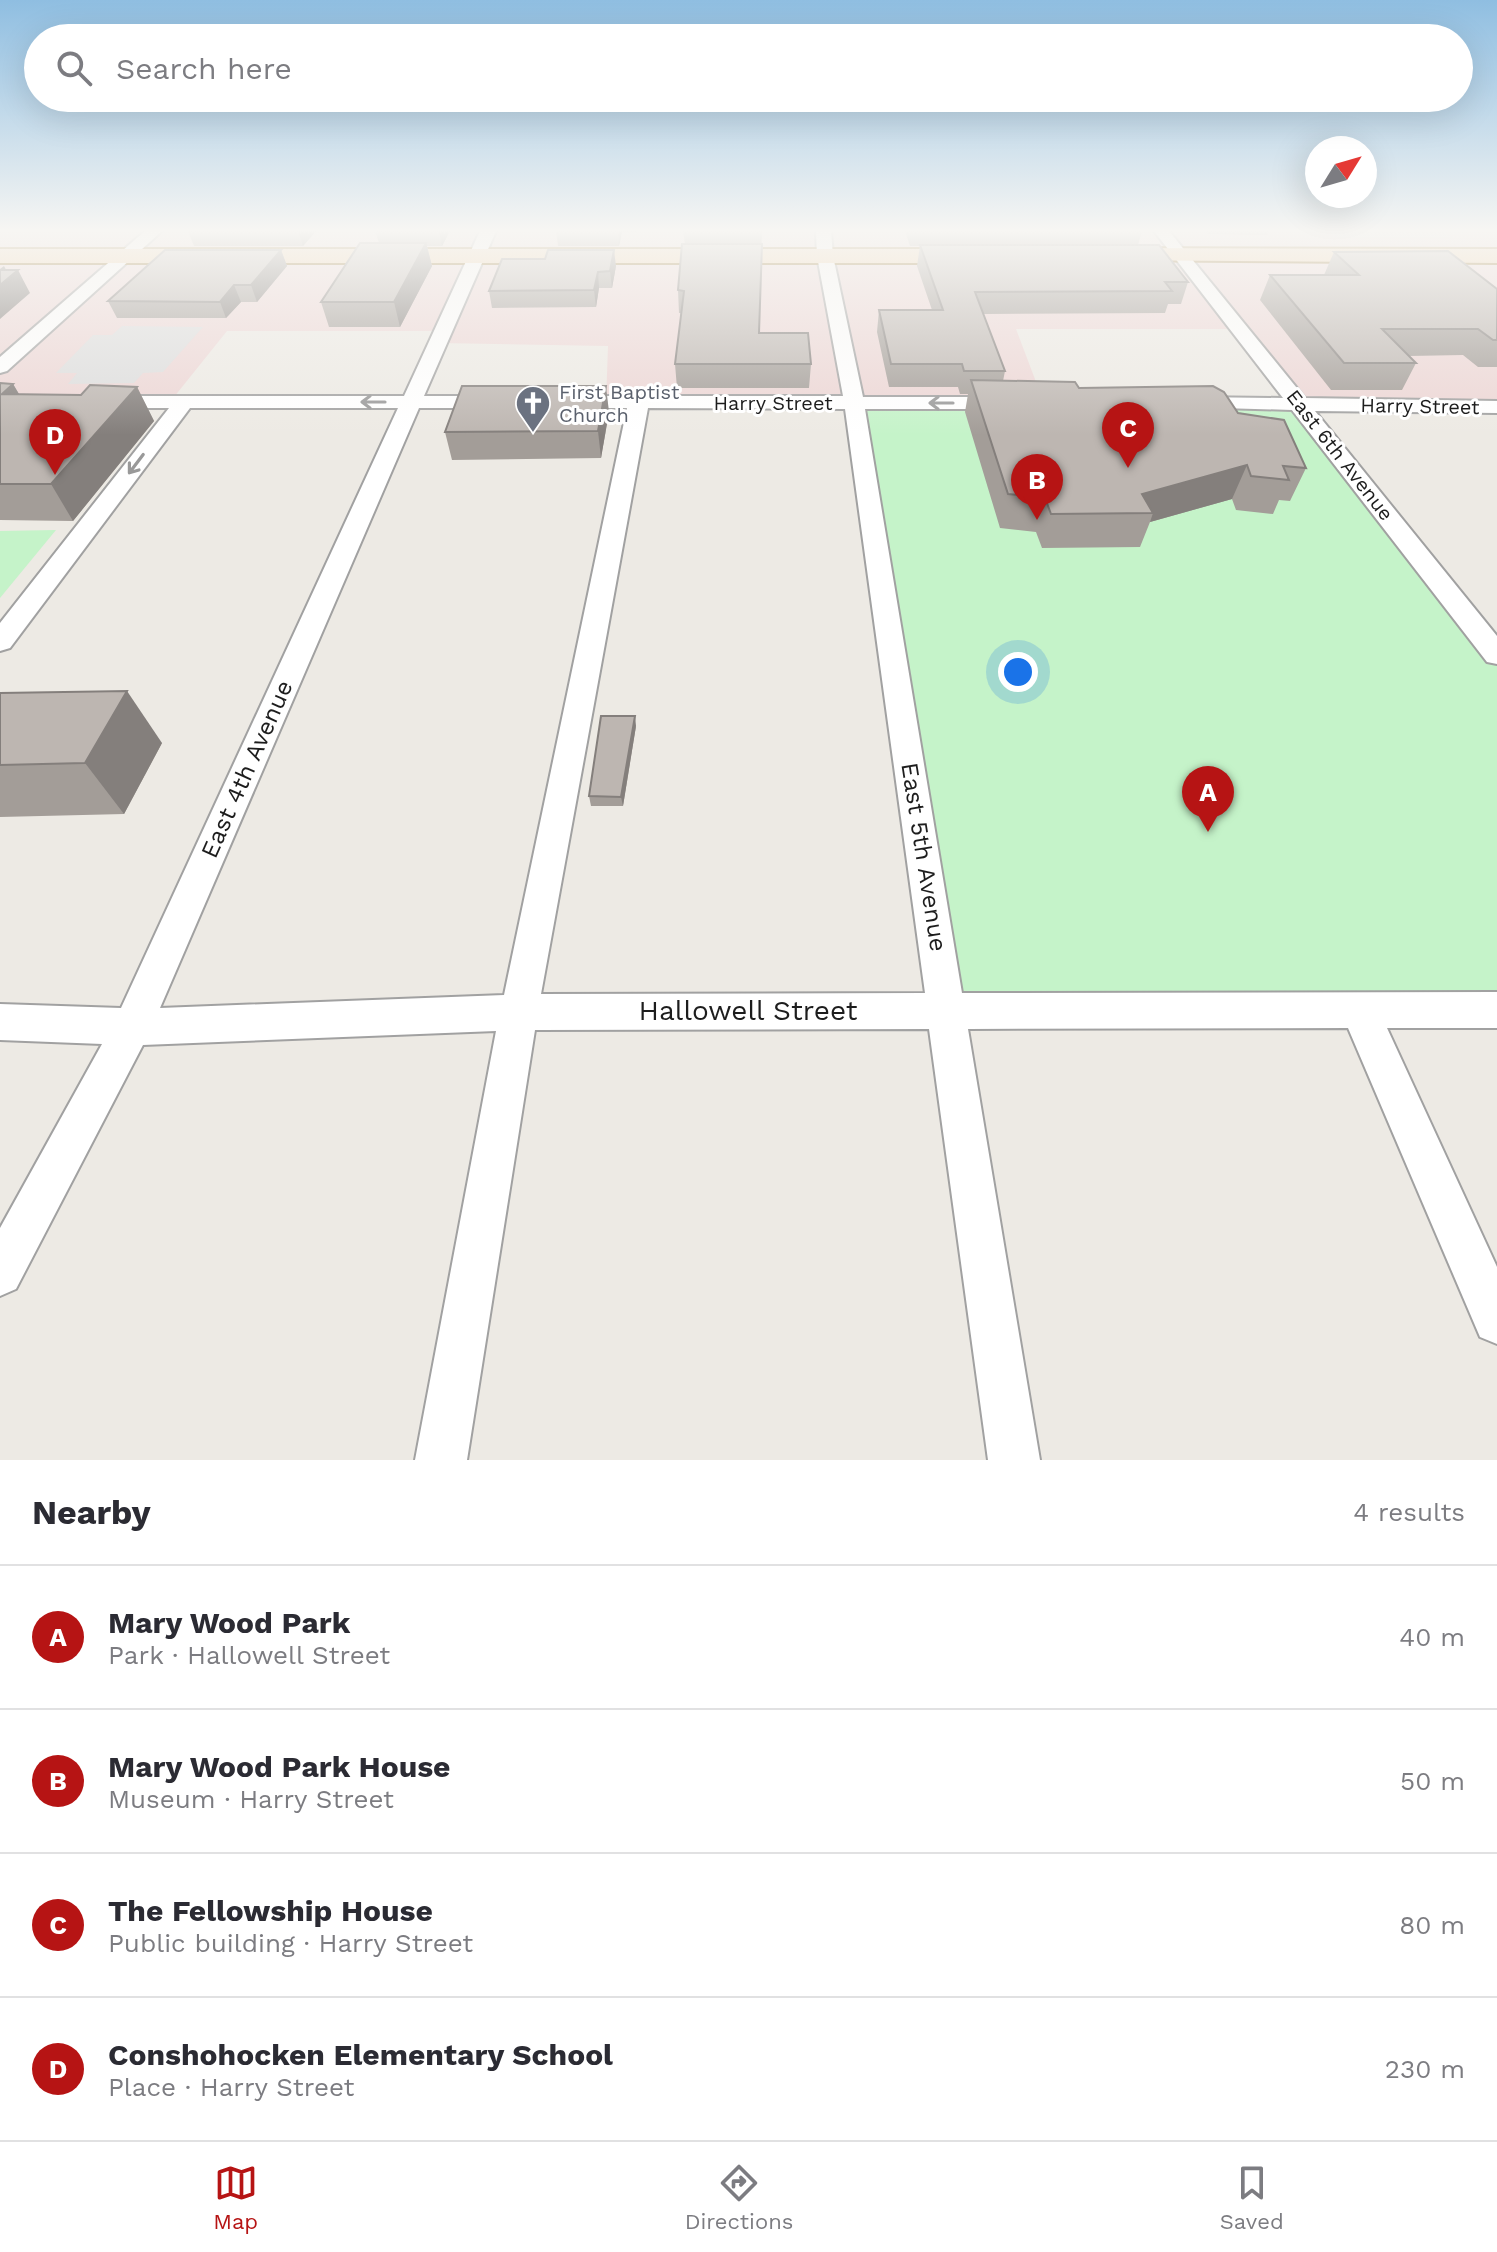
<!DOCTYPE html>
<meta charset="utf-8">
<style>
:root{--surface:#fff;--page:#f7f7f7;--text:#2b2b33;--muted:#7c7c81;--line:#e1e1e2;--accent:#b61414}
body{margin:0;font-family:"Work Sans",sans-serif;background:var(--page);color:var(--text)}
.compass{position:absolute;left:1305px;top:136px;width:72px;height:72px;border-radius:50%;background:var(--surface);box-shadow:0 8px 32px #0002;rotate:53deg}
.you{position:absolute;left:1018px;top:672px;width:28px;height:28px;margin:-20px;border:6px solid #fff;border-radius:50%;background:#1a73e8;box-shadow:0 0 0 12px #1a73e833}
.badge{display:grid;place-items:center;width:52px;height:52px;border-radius:50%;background:var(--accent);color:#fff;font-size:26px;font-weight:700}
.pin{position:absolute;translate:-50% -66px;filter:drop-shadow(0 2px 4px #0008)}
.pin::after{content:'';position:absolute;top:42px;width:28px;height:24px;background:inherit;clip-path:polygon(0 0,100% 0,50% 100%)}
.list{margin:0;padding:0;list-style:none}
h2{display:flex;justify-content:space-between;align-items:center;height:104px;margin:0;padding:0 32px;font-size:34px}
h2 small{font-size:26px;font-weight:400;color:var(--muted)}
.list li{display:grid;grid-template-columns:52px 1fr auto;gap:24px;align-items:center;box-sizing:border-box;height:144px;padding:0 32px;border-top:2px solid var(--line)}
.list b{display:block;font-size:30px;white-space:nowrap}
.list p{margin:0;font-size:26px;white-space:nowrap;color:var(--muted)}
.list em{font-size:26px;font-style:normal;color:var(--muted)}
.icon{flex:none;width:44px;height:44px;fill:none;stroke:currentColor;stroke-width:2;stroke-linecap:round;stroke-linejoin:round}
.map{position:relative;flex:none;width:1497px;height:1460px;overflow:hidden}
.search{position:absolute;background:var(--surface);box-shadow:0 8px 32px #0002;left:24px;right:24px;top:24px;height:88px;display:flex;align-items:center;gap:20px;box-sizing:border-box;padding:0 28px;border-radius:44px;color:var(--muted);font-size:30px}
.sheet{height:680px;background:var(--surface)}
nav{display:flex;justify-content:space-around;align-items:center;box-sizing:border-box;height:112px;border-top:2px solid var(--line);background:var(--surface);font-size:22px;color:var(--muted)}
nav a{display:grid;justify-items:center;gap:4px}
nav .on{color:var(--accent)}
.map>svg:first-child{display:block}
.commercial{fill:#edd6d5}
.park{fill:#c5f3c9}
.parking{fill:#ddd}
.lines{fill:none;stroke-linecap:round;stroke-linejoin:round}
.minor-casing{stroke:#a1a1a1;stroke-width:4}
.primary-casing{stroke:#87600f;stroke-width:4}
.minor{fill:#fff;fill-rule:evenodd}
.primary{fill:#f2d0a4;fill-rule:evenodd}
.wall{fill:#a39d98}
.shaded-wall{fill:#847f7c}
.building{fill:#bdb6b1;stroke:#847f7c;stroke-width:2}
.oneway{stroke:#999}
.labels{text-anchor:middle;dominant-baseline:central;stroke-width:6;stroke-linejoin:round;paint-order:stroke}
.far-worship-label{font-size:20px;fill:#5b616d;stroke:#fff;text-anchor:start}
.far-street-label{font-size:20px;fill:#1d1d1d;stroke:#fff}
.street-label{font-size:24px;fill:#1d1d1d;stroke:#fff}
.near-street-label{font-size:28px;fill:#1d1d1d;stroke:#fff}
</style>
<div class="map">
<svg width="1497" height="1460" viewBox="0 0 1497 1460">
<rect width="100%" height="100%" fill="#edeae4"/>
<!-- commercial -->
<polygon class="commercial" points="0,231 1497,231 1497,407 1299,404 1239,329 1016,329 1044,403 606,402 608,346 438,343 442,331 227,331 170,402 0,402"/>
<!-- park -->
<g class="park">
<polygon points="854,403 1299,404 1497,655 1497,1010 947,1008"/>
<polygon points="56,530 0,598 0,531"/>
</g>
<!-- parking -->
<g class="parking">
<polygon points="1330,231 1444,231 1453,238 1337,238"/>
<polygon points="122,326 203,327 163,372 143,373 134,383 68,384 77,373 56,373 93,335 112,335"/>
</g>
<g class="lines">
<!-- minor casing -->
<g class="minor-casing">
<g id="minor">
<polygon points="145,231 162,231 7,371 0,373 0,357"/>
<path d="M480,231H496L424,396H498L508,402L498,408H419L160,1008L504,995L627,408H566L556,402L566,396H843L817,256L816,231H831L833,256L863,397H1006L1016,403L1006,409H865L962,993L1497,992V1028H1387L1497,1267V1344L1480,1337L1348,1028L968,1029L1040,1460H988L929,1029L535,1030L467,1460H415L496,1031L143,1045L16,1289L0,1296V1228L102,1044L0,1040V1004L121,1008L398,408H190L10,648L0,651V623L169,408H106L96,402L106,396H404ZM648,408L845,409L925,993L541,994Z"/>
<polygon points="1154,231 1169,231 1305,398 1497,401 1497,413 1315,411 1497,636 1497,664 1487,662 1292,410 1187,407 1184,403 1194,397 1283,398"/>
</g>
</g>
<!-- primary casing -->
<g class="primary-casing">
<g id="primary">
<polygon points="1107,248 1497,249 1497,263 1099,260 1095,255 1099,250"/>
<polygon points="0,249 979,249 991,256 979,263 0,263"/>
</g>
</g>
<!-- minor -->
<use href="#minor" class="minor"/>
<!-- primary -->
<use href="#primary" class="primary"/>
</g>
<!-- wall -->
<g class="wall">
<polygon points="188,231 316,231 303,246 194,246"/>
<polygon points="375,231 450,231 442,246 427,246 432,266 400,327 329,327 321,302 379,243"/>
<polygon points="556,231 638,231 637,232 622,232 619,246 558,246"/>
<polygon points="683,231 762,231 759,333 811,364 809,388 677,388 675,364 681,313 679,313 678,290 685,244"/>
<polygon points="905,231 1142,231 1138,245 1188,282 1181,304 1168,304 1165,313 983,314 1005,371 1003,381 1079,388 1238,413 1306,468 1290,501 1279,500 1273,514 1236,510 1232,499 1150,522 1140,547 1042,548 1036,532 1000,528 965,412 968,394 960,394 958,387 889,387 877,332 879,310 932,310 917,266 920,246 910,246"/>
<polygon points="1205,231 1269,231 1267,235 1208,234"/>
<polygon points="281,250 287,266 257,302 241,302 226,318 117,318 108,301"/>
<polygon points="1334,252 1497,289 1497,367 1478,367 1463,355 1408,356 1416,363 1402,390 1331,390 1260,300 1270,275 1324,275"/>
<polygon points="616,266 612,288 599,288 596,307 492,308 489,291"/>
<polygon points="0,383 13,384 19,394 81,395 137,387 154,421 73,521 0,520"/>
<polygon points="609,412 601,458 452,460 445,432"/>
<polygon points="0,693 162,743 124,814 0,817"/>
<polygon points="636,726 623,806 591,806 589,796"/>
</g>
<!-- shaded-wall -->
<g class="shaded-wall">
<polygon points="298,231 316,231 303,246"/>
<polygon points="439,231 450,231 442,246"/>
<polygon points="618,231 622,231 619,246"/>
<polygon points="426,243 432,266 400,327 394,302"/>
<polygon points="281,250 287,266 257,302 251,285"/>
<polygon points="614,250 616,266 612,288 610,271"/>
<polygon points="4,266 10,277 18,270 30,293 0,319 0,269"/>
<polygon points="598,272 599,288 596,307 594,290"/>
<polygon points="234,285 241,302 226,318 220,302"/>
<polygon points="13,384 33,418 2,394"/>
<polygon points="606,386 609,412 601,458 598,431"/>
<polygon points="137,387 154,421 73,521 51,484"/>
<polygon points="1247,465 1232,499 1150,522 1153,513 1142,494"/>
<polygon points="127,691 162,743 124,814 85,763"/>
<polygon points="635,716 636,726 623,806 621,797"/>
</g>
<!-- building -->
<g class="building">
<polygon points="360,243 426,243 394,302 321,302"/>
<polygon points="682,244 762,244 759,333 808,333 811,364 675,364 684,291 678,290"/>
<polygon points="920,245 1159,245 1188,282 1165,282 1172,291 975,292 1005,371 964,371 962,364 891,364 879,310 943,310"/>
<polygon points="165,250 281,250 251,285 234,285 220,302 108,301"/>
<polygon points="548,250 614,250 610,271 598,272 594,290 489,291 502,259 545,259"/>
<polygon points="1448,251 1497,289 1497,340 1493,340 1478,329 1382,329 1416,363 1344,363 1270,275 1359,275 1334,252"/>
<polygon points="0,270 18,270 0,285"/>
<polygon points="971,380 1075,382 1079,388 1213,386 1224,392 1238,413 1284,420 1306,468 1283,466 1289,480 1251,476 1247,465 1142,494 1153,513 1051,514 1045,498 1008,494"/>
<polygon points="0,383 13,384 2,394 81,395 90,385 137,387 51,484 0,484"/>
<polygon points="462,386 606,386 598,431 445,432"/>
<polygon points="127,691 85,763 0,765 0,693"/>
<polygon points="601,716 635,716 621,797 589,796"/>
</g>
<!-- one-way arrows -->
<defs><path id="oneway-shaft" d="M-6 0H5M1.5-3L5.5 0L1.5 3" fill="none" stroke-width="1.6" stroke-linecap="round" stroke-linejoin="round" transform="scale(2)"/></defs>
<g class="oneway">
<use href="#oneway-shaft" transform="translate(373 402) rotate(180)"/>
<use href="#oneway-shaft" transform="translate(941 403) rotate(-180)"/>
<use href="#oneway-shaft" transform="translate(136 464) rotate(127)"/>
</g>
<!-- sky -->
<linearGradient id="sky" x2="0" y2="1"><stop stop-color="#8fbee1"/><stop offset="0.53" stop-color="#f7f6f3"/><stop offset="1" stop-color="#f7f6f3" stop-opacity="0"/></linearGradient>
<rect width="1497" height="435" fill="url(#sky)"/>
<!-- icons -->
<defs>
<g id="church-pin" transform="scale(1.8)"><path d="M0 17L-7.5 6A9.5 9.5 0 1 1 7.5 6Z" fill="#6b7280" stroke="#fff"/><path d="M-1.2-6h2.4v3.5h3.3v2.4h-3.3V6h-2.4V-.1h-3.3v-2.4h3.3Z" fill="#fff"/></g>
</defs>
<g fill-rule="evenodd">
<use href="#church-pin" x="533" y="403"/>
</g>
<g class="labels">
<!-- far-worship labels -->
<g class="far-worship-label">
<text x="559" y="392">First Baptist<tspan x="559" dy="23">Church</tspan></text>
</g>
<!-- far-street labels -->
<g class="far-street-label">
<text x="773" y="403">Harry Street</text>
<text transform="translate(1420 406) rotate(1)">Harry Street</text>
<text transform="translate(1340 455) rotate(52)">East 6th Avenue</text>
</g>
<!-- street labels -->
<g class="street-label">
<text transform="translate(247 769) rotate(-66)">East 4th Avenue</text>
<text transform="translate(924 857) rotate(81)">East 5th Avenue</text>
</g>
<!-- near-street labels -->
<g class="near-street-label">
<text x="748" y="1010">Hallowell Street</text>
</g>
</g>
</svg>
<svg class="compass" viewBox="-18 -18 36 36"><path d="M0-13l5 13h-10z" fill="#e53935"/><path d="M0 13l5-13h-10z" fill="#7c7c81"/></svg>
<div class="you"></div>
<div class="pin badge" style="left:1208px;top:832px">A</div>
<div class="pin badge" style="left:1037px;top:520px">B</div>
<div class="pin badge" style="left:1128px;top:468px">C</div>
<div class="pin badge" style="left:55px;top:475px">D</div>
<div class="search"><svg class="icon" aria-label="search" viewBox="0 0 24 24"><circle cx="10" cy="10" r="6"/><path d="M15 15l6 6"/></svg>Search here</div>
</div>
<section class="sheet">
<h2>Nearby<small>4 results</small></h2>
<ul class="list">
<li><span class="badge">A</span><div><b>Mary Wood Park</b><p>Park · Hallowell Street</p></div><em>40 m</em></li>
<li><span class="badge">B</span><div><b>Mary Wood Park House</b><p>Museum · Harry Street</p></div><em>50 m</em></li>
<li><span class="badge">C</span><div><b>The Fellowship House</b><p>Public building · Harry Street</p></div><em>80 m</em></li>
<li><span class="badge">D</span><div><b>Conshohocken Elementary School</b><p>Place · Harry Street</p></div><em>230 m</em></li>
</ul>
</section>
<nav>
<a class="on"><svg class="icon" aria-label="map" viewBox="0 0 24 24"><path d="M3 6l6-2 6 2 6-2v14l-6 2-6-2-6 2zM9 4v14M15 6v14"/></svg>Map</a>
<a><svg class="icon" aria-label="directions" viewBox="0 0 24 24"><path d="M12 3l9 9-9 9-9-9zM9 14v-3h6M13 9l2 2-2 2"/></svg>Directions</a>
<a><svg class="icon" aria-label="saved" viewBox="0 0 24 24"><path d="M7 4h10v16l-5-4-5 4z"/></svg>Saved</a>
</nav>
